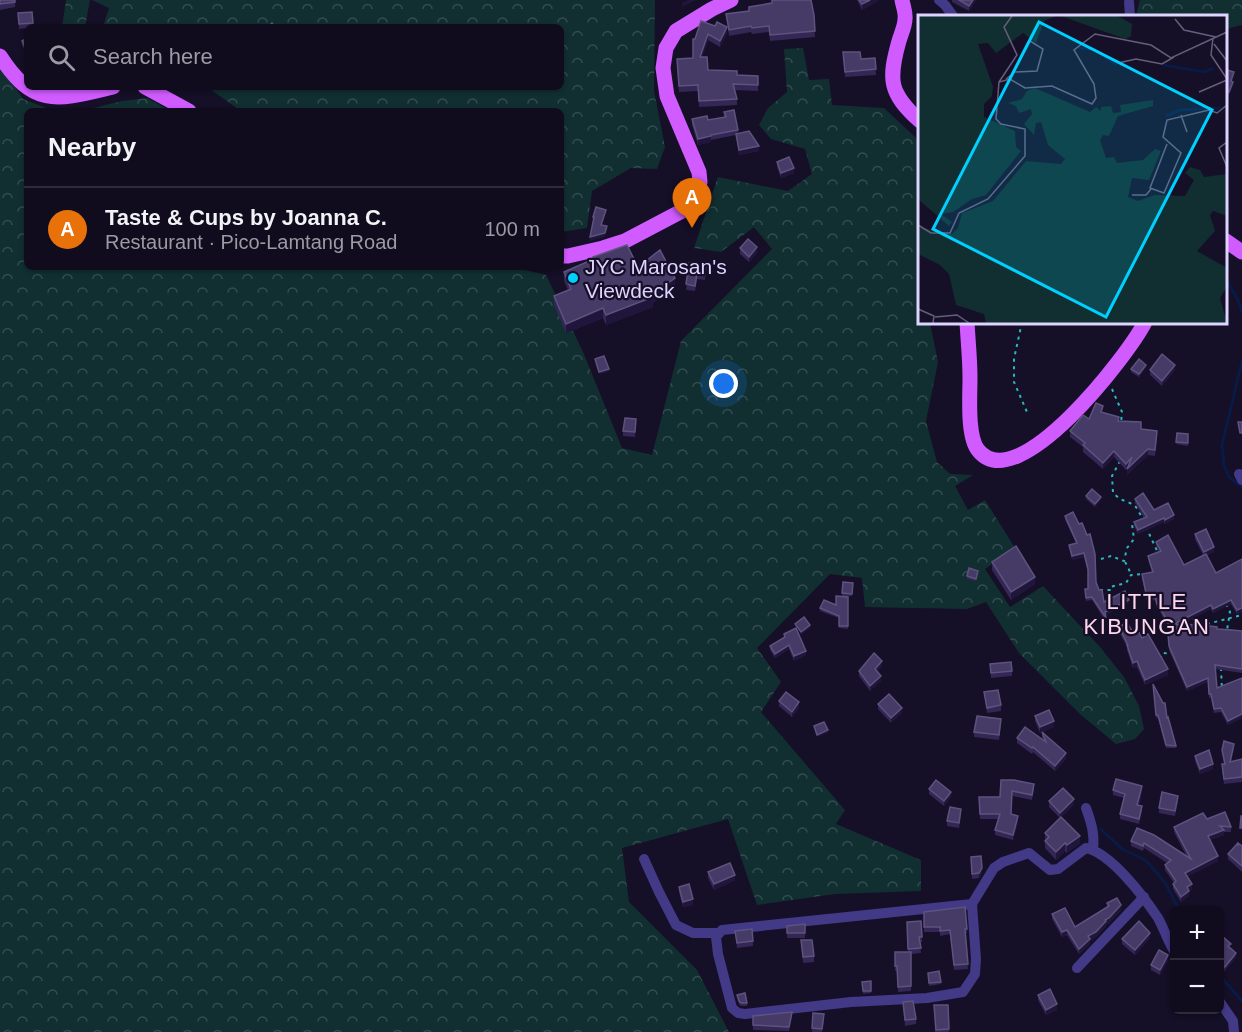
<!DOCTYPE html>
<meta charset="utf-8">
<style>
:root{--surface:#100b1d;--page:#191426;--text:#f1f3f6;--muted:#9c9ba4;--line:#302b3b;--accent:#7c3aed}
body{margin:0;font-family:Helvetica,sans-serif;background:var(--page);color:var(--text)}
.controls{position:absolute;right:18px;bottom:18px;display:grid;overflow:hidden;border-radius:9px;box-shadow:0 2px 4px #0004}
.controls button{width:54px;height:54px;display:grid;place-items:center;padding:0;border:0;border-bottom:2px solid var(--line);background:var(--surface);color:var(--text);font:30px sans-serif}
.you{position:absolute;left:724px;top:384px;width:21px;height:21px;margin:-15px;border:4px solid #fff;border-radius:50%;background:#1a73e8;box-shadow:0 0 0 9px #1a73e833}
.badge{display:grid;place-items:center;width:39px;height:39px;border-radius:50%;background:var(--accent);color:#fff;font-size:20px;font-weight:700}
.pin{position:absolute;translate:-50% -50px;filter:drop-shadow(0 2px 3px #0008)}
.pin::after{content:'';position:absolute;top:32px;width:21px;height:18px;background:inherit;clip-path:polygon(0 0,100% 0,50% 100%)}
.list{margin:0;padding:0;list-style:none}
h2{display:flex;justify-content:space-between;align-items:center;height:78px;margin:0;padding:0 24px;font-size:26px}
h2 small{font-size:20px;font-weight:400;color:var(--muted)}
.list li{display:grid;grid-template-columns:39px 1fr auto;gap:18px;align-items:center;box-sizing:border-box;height:84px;padding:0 24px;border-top:2px solid var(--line)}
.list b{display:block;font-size:22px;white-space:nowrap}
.list p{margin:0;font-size:20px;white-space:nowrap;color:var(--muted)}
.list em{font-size:20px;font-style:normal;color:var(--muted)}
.icon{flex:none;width:33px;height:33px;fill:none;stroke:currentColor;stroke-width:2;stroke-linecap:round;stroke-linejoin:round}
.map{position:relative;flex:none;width:1242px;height:1032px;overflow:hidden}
.search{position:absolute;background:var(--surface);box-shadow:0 2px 4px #0004;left:24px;top:24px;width:540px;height:66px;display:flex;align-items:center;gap:15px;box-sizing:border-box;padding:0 21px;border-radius:9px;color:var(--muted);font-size:22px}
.panel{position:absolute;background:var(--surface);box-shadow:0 2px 4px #0004;left:24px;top:108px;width:540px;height:162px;border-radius:9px}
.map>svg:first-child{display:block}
.forest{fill:url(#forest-crowns)}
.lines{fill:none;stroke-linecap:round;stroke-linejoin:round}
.stream{stroke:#091a45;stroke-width:3}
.path{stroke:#2cb7bb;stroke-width:2;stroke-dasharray:3 4.5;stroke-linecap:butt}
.minor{stroke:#423987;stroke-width:10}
.primary{stroke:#d05bff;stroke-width:15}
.wall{fill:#342755}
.shaded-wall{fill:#20163b}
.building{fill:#463a67;stroke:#5e527f;stroke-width:1.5}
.poi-dot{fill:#00d0ff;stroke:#150f27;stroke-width:2}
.labels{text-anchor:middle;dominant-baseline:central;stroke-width:4.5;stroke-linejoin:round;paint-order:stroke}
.poi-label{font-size:21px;fill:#ddd4ff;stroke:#150f27;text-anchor:start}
.neighbourhood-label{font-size:22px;letter-spacing:1.5px;fill:#ffd6ed;stroke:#150f27}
.inset-river{fill:none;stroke:#091a45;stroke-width:3}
.inset-road{fill:none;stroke:#655e7d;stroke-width:1.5}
.view{fill:#00d0ff;fill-opacity:0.15;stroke:#00d0ff;stroke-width:3}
.inset-edge{fill:none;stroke:#ddd4ff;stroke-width:3}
</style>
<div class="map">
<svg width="1242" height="1032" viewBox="0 0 1242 1032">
<defs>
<pattern id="forest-crowns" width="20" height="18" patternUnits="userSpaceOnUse" patternTransform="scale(1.5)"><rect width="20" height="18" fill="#112f31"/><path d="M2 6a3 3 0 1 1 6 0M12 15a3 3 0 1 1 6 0" fill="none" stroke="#334c50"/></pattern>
</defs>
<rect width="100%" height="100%" fill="#150f27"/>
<!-- forest -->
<g class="forest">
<polygon points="66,0 90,0 85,27 62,27"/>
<polygon points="92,0 655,0 654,91 665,147 657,169 631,168 592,191 587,228 561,232 561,111 241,111 207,87 561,87 561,27 103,27 109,8"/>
<polygon points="1140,0 1242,0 1242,25 1226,29 1226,16 1136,16"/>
<polygon points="803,48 809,80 829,79 832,105 884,108 916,138 919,147 920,322 930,323 938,362 926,421 937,462 950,474 973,475 955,486 968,510 985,500 1015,548 985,569 1010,607 1043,586 1100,647 1124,677 1139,706 1144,729 1135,739 1116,744 1081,715 1019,653 986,602 967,609 865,607 862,578 830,574 757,648 781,682 761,712 845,810 836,824 921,860 921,891 835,894 757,905 728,819 622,848 629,902 697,970 729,1032 0,1032 0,65 23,99 54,111 27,111 27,267 512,267 546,275 583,352 622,448 652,455 681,341 772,249 754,227 721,252 694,248 718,177 788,191 812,174 805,149 771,139 759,125 768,108 787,92 784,49"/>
<polygon points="147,98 171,111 81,111 122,101"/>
</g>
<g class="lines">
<!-- stream -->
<g class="stream">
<polyline points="1226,280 1238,300 1242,312"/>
<polyline points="1242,361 1222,445 1224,465 1229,477 1242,487"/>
<polyline points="1101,829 1122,849 1145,860 1149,864 1166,884 1179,910"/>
<polyline points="1220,976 1242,1001"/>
</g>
<!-- path -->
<g class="path">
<polyline points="1022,322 1014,359 1014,382 1027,412"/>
<polyline points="1112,389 1122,412 1121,423"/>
<polyline points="1120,461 1112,476 1113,493 1120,499 1130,503 1136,507 1143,519"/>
<polyline points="1146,527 1159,555"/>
<polyline points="1101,559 1111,556 1124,561 1127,548 1134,539 1132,524 1135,523"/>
<polyline points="1125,562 1128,567 1131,575"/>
<polyline points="1100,590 1110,590 1110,587 1126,583 1131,575 1145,574"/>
<polyline points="1226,604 1230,612 1227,630"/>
<polyline points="1192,617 1198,624 1207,624"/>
<polyline points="1207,624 1242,615"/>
<polyline points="1160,659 1163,653 1173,654"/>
<polyline points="1221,668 1222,690"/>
</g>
<!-- minor -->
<g class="minor">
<polyline points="939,0 945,5 953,16"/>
<polyline points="1129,2 1130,16"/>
<polyline points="1239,474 1242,480"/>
<path d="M1086,808C1091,822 1095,834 1093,849"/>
<polyline points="644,859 659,892 676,925 693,933 719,933"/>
<path d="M972,904L722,930L716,937L718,954L732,1008L738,1013L745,1014L851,1002L927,998L963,992L975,974L976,959L972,904L994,868L1003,862L1029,853L1050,870L1058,869L1086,848C1111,853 1144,897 1158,918C1164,929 1168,941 1174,951"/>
<polyline points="1077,968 1144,897"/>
<polyline points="1220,1002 1233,1021 1234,1032"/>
</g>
<!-- primary -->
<g class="primary">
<path d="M902,0C903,6 906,13 905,19C905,26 901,34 899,41C888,80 889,93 920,121"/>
<path d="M0,56C34,109 58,100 113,87"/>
<polyline points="145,87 189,111"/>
<polyline points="1226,241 1242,252"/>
<polyline points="561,256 568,256 603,248 625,241 682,211 697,194 700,182 699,172 667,96 663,68 666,48 676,31 712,9 731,0"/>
<path d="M967,322C968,341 970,359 970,378C970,396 967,436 978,450C1017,500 1129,354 1145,322"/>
</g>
</g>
<!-- wall -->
<g class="wall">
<polygon points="0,0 15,0 15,7 0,10"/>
<polygon points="857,0 878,0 878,1 862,10"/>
<polygon points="952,0 976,0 969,11 952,2"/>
<polygon points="749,7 814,15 815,37 770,41 769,32 752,34 751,32 729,36 726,14 749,11"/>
<polygon points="18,13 33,23 33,27 27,27 27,28 19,29"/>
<polygon points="701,21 727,33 720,47 708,40 702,57 708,70 737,75 758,76 758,91 735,90 737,99 737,105 699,107 698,91 679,92 677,65 693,58 695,39"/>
<polygon points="27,38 27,55 22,45 22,41"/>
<polygon points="843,57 861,59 875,58 876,75 845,77"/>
<polygon points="724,112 738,130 738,133 759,151 739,155 736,135 711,140 711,142 698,145 692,125 692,119 708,120 724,117"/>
<polygon points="777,162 794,173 781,178 777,167"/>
<polygon points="740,248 757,253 749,262 740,254"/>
<polygon points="593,257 638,267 669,270 675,287 653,303 653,307 606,325 603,318 566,333 554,305 554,296 568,290 564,281 564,272 593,259"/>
<polygon points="689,263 706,271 705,280 697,279 695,291 686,290"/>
<polygon points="1146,367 1139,377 1131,372 1131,369"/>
<polygon points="1150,370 1175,370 1162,386 1150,375"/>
<polygon points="1103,413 1119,421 1141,429 1157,437 1155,456 1148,455 1127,475 1127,469 1126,470 1114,457 1103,469 1083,452 1083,447 1070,437 1070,431 1089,419"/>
<polygon points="636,424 635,437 623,436 623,431"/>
<polygon points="1177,433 1188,434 1188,446 1176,444"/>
<polygon points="1086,496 1101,499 1095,507 1086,499"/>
<polygon points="1135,499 1154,510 1174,519 1165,524 1164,522 1138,534 1134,526 1134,522 1144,518 1135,503"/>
<polygon points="1073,512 1099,590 1104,602 1129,603 1105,615 1106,622 1092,600 1086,601 1085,589 1088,589 1088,573 1084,557 1072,560 1069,545 1076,543 1065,520 1065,516"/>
<polygon points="1195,534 1214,552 1207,555 1216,573 1242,559 1242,612 1237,614 1231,604 1213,613 1211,609 1182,624 1217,629 1242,631 1242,673 1215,669 1217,688 1242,678 1242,718 1228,725 1221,712 1214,713 1211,698 1209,698 1208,682 1187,691 1169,650 1168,634 1172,634 1158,608 1157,608 1155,600 1147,602 1142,578 1142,574 1152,572 1148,560 1148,556 1159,552 1156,546 1156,542 1184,565 1203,555 1195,539"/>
<polygon points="992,562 1035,584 1011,600 992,570"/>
<polygon points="978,573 976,581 967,579 967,576"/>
<polygon points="843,582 853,583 852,596 842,596"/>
<polygon points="848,597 848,629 839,628 839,618 820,611 820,608 836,605"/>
<polygon points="1119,627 1132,631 1142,638 1168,675 1145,685 1137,667 1133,668 1127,650 1127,647 1119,632"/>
<polygon points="784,634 806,655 794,661 789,649 775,658 770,650 770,646 784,637"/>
<polygon points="990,664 1012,671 1012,676 991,678"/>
<polygon points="882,666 878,671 881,681 870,691 859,676 859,671"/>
<polygon points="1153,684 1167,718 1176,748 1166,748 1158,718 1156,718"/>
<polygon points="984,692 1001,705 1001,711 987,713"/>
<polygon points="779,701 799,708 792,717 779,706"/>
<polygon points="878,704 902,713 891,723 878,709"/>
<polygon points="1035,716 1054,727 1040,733 1035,721"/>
<polygon points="1001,725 999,740 974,737 974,732"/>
<polygon points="1042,732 1066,759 1055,771 1033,752 1032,754 1017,743 1017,738 1042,740"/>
<polygon points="1234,749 1231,762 1242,759 1242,782 1224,784 1222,769 1222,764 1224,764 1222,750"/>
<polygon points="1195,756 1213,769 1200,774 1195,761"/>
<polygon points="1001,780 1034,789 1032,800 1012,796 1011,814 1018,822 1013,840 995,835 995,830 998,819 980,819 979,797 1000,797"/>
<polygon points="929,789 951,797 944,806 929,794"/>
<polygon points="1113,790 1142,792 1139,805 1142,811 1139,824 1120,819 1120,814 1124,798 1113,795"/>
<polygon points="1049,801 1074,804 1060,818 1049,807"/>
<polygon points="1178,801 1175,816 1159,813 1159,808"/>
<polygon points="961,814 959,828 947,826 947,821"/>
<polygon points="1207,819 1231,827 1231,832 1224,832 1224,835 1210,840 1218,861 1188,876 1192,889 1189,891 1189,896 1181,902 1173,889 1173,884 1174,883 1165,870 1165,865 1167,863 1144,848 1143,851 1131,846 1131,841 1137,828 1187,857 1174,832 1174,827"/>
<polygon points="1045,833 1080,843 1067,853 1065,851 1056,860 1045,848"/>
<polygon points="1238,846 1242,846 1242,872 1228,859 1228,854"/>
<polygon points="971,857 982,873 979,878 972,879"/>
<polygon points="708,872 735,880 714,890 708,878"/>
<polygon points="679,887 693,905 683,907 679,892"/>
<polygon points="1107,903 1121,910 1109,923 1106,925 1106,926 1096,937 1090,941 1090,944 1079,954 1067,935 1062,937 1052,919 1052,914 1075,927 1107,907"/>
<polygon points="965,907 967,933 965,933 968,969 954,970 950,934 940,936 940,932 924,932 924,912"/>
<polygon points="921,921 922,942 920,942 921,953 911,954 911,991 898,992 897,971 895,971 895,952 908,952 907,922"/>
<polygon points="805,924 805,938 787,938 787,926"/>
<polygon points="735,931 753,941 753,946 737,948"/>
<polygon points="1150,938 1135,955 1122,944 1122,939"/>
<polygon points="1220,939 1231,948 1236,957 1225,971 1220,967"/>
<polygon points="801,940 814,956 814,962 803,963"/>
<polygon points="1168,960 1160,975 1151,970 1151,965"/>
<polygon points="928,975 941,982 941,984 929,986"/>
<polygon points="871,981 871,993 863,994 862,982"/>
<polygon points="737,995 747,1003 747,1006 741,1006 739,1004"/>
<polygon points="1038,995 1057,1010 1046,1015 1038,1000"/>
<polygon points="903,1002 916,1019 916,1024 905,1026"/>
<polygon points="934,1005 948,1005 949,1032 935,1032"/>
<polygon points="753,1016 792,1017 789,1031 753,1030"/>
<polygon points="824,1019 822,1032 812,1032 812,1028"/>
</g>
<!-- shaded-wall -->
<g class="shaded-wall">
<polygon points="688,0 696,0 682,7 682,3"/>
<polygon points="870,0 878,0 878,1 862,10 862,4"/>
<polygon points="973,0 976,0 969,11 969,6"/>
<polygon points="727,27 727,33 720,47 720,41"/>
<polygon points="708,34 708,40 700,63 700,57"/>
<polygon points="1233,82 1233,86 1229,97 1229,92"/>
<polygon points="711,136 711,142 698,145 698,139"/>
<polygon points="759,146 759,151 739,155 739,150"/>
<polygon points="794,168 794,173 781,178 781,173"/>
<polygon points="607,226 605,237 590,241 590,237"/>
<polygon points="757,247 757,253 749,262 749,257"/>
<polygon points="675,278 675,287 653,303 653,307 606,325 606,315 651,295"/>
<polygon points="603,308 603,318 566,333 566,324"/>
<polygon points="1146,365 1146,367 1139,377 1139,374"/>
<polygon points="1175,365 1175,370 1162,386 1162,381"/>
<polygon points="609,369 609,372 599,374 599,372"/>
<polygon points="1148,449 1148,455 1127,475 1126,464 1132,457"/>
<polygon points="1114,451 1114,457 1103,469 1103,463"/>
<polygon points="1101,497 1101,499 1095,507 1095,504"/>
<polygon points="1174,515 1174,519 1165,524 1165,520"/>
<polygon points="1164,518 1164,522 1138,534 1138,530"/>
<polygon points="1214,547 1214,552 1204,557 1204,552"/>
<polygon points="1084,553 1084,557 1072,560 1072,556"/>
<polygon points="1035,577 1035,584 1011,600 1011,592"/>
<polygon points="1129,600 1129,603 1105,616 1105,612"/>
<polygon points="1231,600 1231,604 1213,613 1213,609"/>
<polygon points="1211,605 1211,609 1174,628 1174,624"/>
<polygon points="1242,608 1242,612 1237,614 1237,610"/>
<polygon points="810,625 810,628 801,635 801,632"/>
<polygon points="789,645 789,649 775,658 775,654"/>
<polygon points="806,651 806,655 794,661 794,656"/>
<polygon points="882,661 882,666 875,674 875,669"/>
<polygon points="1137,661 1137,667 1133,668 1133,663"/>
<polygon points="1168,669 1168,675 1145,685 1145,680"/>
<polygon points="881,676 881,681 870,691 870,686"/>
<polygon points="1208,678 1208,682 1187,691 1187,687"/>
<polygon points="799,702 799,708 792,717 792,712"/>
<polygon points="902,708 902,713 891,723 891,718"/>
<polygon points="1242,714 1242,718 1228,725 1228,721"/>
<polygon points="1054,721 1054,727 1040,733 1040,727"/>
<polygon points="828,730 828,733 817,737 817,735"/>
<polygon points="1234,744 1234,749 1230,767 1230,762"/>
<polygon points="1066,753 1066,759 1055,771 1055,766"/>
<polygon points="1213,764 1213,769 1200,774 1200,769"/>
<polygon points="1142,786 1142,792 1137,810 1137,805"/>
<polygon points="951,792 951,797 944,806 944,801"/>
<polygon points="1074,799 1074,804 1060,818 1060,813"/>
<polygon points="1018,816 1018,822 1013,840 1013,835"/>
<polygon points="1224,830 1224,835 1208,841 1208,836"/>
<polygon points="1080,836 1080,843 1067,853 1067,845"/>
<polygon points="1065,843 1065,851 1056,860 1056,852"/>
<polygon points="1218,856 1218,861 1185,878 1185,873"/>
<polygon points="982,868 982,873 979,878 979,873"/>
<polygon points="735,875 735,880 714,890 714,884"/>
<polygon points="1192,884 1192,889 1187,892 1187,887"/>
<polygon points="1189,891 1189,896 1181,902 1181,897"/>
<polygon points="693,899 693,905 683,907 683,902"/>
<polygon points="1121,905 1121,910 1109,923 1106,925 1106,926 1096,937 1090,941 1090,944 1079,954 1079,949 1088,936"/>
<polygon points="1067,930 1067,935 1062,937 1062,932"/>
<polygon points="1150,933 1150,938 1135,955 1135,950"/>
<polygon points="1236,953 1236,957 1225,971 1225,967"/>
<polygon points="1168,955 1168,960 1160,975 1160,970"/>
<polygon points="1057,1004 1057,1010 1046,1015 1046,1010"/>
</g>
<!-- building -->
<g class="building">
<polygon points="0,0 15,0 15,2 0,4"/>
<polygon points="772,0 811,0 814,15 815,31 770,35 769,26 752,28 751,26 729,30 726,14 749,11 749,7 772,3"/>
<polygon points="859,0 870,0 862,4"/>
<polygon points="959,0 973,0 969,6"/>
<polygon points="32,12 33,23 19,24 18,13"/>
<polygon points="701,21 715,26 717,22 727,27 720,41 708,34 700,57 707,57 708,70 737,71 737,75 758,76 758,85 733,84 737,99 699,101 698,85 679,86 677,59 693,58 693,39 695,39"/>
<polygon points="272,23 275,27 268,27"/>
<polygon points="27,38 27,51 22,41"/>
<polygon points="843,52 860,52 861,59 875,58 876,69 845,72"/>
<polygon points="1227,70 1234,72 1231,81 1233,82 1229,92 1228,92 1226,98 1226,75"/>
<polygon points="734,110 738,130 711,135 711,136 698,139 692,119 707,116 708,120 726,117 724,112"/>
<polygon points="749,131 759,146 739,150 736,134"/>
<polygon points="789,157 794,168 781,173 777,162"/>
<polygon points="596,207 606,210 601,225 607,226 605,233 590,237 594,217 593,217"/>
<polygon points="748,239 757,247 749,257 740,248"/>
<polygon points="627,245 638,267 660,250 669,267 668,268 675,278 651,295 653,297 606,315 603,308 566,324 554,296 571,289 564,272 594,259 593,257"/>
<polygon points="689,263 706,265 705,275 697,274 695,286 686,284"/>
<polygon points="1162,354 1175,365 1162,381 1150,370"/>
<polygon points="604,356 609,369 599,372 595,359"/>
<polygon points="1139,359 1146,365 1139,374 1131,369"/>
<polygon points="1096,403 1103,406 1101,412 1119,417 1118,421 1141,422 1141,429 1157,431 1155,450 1148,449 1127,469 1132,457 1126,464 1114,451 1103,463 1083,445 1085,443 1070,431 1083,415 1089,419"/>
<polygon points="625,418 636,419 635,432 623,431"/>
<polygon points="1238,422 1242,422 1242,433 1240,433"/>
<polygon points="1177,433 1188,434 1188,443 1176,442"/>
<polygon points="1092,489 1101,497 1095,504 1086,496"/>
<polygon points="1143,493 1154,510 1168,503 1174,515 1165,520 1164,518 1138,530 1134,522 1147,517 1135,499"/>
<polygon points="1073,512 1079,524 1082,523 1087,535 1090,534 1095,554 1096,582 1099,590 1102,590 1104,602 1125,591 1129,600 1105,612 1106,618 1092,597 1086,598 1085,589 1088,589 1088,569 1084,553 1072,556 1069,545 1077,543 1065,516"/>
<polygon points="1206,529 1214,547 1204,552 1195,534"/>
<polygon points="1168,535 1184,565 1206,554 1216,573 1242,559 1242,608 1237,610 1231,600 1213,609 1211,605 1174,624 1202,625 1217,627 1217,629 1232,630 1242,631 1242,669 1215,665 1217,688 1242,678 1242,714 1228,721 1221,708 1214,709 1211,694 1209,694 1208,678 1187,687 1169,646 1168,634 1174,634 1158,604 1157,604 1155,596 1147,598 1142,574 1153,572 1148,556 1161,551 1156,542"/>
<polygon points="1016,546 1035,577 1011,592 992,562"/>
<polygon points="969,568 978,571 976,579 967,576"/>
<polygon points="843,582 853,583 852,594 842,593"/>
<polygon points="836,596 848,597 848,626 839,626 839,616 820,608 824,600 836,605"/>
<polygon points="804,617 810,625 801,632 795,624"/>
<polygon points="1127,622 1132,631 1137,629 1142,638 1148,634 1168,669 1145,680 1137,661 1133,663 1127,645 1128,645 1119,627"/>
<polygon points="796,628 806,651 794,656 789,645 775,654 770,646 785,637 784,634"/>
<polygon points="874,653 882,661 875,669 881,676 870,686 859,671"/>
<polygon points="1011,662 1012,671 991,673 990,664"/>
<polygon points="1153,684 1163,703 1165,703 1167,718 1168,717 1176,746 1166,745 1158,715 1156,715"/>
<polygon points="998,690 1001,705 987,708 984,692"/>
<polygon points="786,692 799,702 792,712 779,701"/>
<polygon points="889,694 902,708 891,718 878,704"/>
<polygon points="1049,710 1054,721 1040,727 1035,716"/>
<polygon points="977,716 1001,719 999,735 974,732"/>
<polygon points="824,722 828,730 817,735 814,726"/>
<polygon points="1025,727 1046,742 1042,732 1066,753 1055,766 1033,747 1032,748 1017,738"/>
<polygon points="1224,741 1234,744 1230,762 1242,759 1242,777 1224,779 1222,764 1225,764 1222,750"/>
<polygon points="1209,750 1213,764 1200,769 1195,756"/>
<polygon points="1116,779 1142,786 1137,805 1142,806 1139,819 1120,814 1125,794 1113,790"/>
<polygon points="936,780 951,792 944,801 929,789"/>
<polygon points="1001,780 1014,780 1034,784 1032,795 1012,791 1011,814 1018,816 1013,835 995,830 1000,814 980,814 979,797 1000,797"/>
<polygon points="1063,788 1074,799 1060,813 1049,801"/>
<polygon points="1162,792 1178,796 1175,811 1159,808"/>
<polygon points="950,807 961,809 959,823 947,821"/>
<polygon points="1225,812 1231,827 1220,826 1224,830 1208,836 1218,856 1185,873 1192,884 1187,887 1189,891 1181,897 1173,884 1176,881 1165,865 1171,860 1144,843 1143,846 1131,841 1137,828 1154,835 1191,859 1174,827 1203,813 1207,819"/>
<polygon points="1241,816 1242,816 1242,828 1240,828"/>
<polygon points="1061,817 1080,836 1067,845 1065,843 1056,852 1045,841 1049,837 1045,833"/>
<polygon points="1238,843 1242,846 1242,866 1228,854 1237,844 1238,846"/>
<polygon points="981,856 982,868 979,873 972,874 971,857"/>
<polygon points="730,863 735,875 714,884 708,872"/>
<polygon points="689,884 693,899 683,902 679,887"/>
<polygon points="1117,898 1121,905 1109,918 1105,920 1106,921 1096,932 1088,936 1090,939 1079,949 1067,930 1062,932 1052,914 1065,908 1075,927 1109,906 1107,903"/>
<polygon points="965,907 967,929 965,929 968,964 954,965 950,930 940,931 940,927 924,927 924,912"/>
<polygon points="921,921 922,937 919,937 921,948 908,949 907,922"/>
<polygon points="1139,921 1150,933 1135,950 1122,939"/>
<polygon points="805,924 805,933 787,933 787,926"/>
<polygon points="752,929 753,941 737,943 735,931"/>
<polygon points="1222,936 1231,944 1228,946 1236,953 1225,967 1220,963 1220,939"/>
<polygon points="801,940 812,940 814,956 803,957"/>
<polygon points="1159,950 1168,955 1160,970 1151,965"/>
<polygon points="895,952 911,952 911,986 898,987 897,966 895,966"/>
<polygon points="939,971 941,982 929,983 928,973"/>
<polygon points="871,981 871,991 863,991 862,982"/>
<polygon points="1050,989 1057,1004 1046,1010 1038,995"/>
<polygon points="745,993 747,1003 741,1003 739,1001 737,995"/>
<polygon points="913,1001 916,1019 905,1020 903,1002"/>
<polygon points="934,1005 948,1005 949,1029 936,1030"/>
<polygon points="792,1012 789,1027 753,1025 753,1016"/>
<polygon points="813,1013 824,1014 822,1029 812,1028"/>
</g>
<!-- markers -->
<circle class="poi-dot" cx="573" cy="278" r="6"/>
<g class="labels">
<!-- poi labels -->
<g class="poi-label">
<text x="585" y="266">JYC Marosan's<tspan x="585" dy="24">Viewdeck</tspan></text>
</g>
<!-- neighbourhood labels -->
<g class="neighbourhood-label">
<text x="1147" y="601">LITTLE<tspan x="1147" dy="25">KIBUNGAN</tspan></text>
</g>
</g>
<!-- overview -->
<g transform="translate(918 15)">
<rect width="309" height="309" fill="#150f27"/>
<path d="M0,1H138L126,6L118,28L105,18L78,38L70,28L60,29L75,72L74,81L66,89V102L97,116L98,132L103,136L68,180L54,184L35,197L23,199L34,207L31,211L1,185ZM143,1H200L214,9L213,21L207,24ZM117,73L172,97L178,92L183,96V92L193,91L195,98L203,97L202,90L235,85V91L200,101L191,121L185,120L182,125L188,143L196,142L199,148L225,145L237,134L243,136L231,165L214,163L210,182L220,186L237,180L267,181L276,165L267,158L272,152L282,155L286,162L309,159V201L295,196L292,200L297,216L279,236L309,253L308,273L302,283L309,308H68L66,299L38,290L31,259L22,250L0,239V212L34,219L40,213L44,198L75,186L108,146L143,149L147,144L130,130L123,107L118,108L116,120L106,109L114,99L113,94L101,98L98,91L90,88L104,84L109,76Z" fill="#112f31"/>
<path class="inset-river" d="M161,33L176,34L199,50M245,50L286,57L296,53M248,101L262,95L303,93"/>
<path class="inset-road" d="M257,4L266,15L298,22M295,23L293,40L309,64M296,29L309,46M200,48L218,44L244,49L256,42M88,64L97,57L119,56L125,34L112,26M81,67L99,40L86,12L94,1M281,77L309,65M263,100L269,117M309,127L301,133L309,152M249,129L232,173L246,178L263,138L245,122L249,105L291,95L299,98L309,90M214,180H228L233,174M0,210L13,218H32L41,198L70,184L107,141V114L83,109L78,104L81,67L92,64L107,73L134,71L174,89L178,83L176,69L156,35L177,19L233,30L253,43L309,17M0,294L16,301L15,308M17,302L39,300L51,308"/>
<path class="view" d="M121,7L294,95L188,302L15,214Z"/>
<rect width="309" height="309" class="inset-edge"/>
</g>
</svg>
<div class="controls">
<button>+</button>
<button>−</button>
</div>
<div class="you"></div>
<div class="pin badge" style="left:692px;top:228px;background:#e8710a">A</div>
<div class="search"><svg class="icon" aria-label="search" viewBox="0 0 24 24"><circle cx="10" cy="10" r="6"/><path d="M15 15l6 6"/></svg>Search here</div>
<section class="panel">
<h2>Nearby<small></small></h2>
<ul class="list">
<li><span class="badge" style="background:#e8710a">A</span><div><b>Taste &amp; Cups by Joanna C.</b><p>Restaurant · Pico-Lamtang Road</p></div><em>100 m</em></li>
</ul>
</section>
</div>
